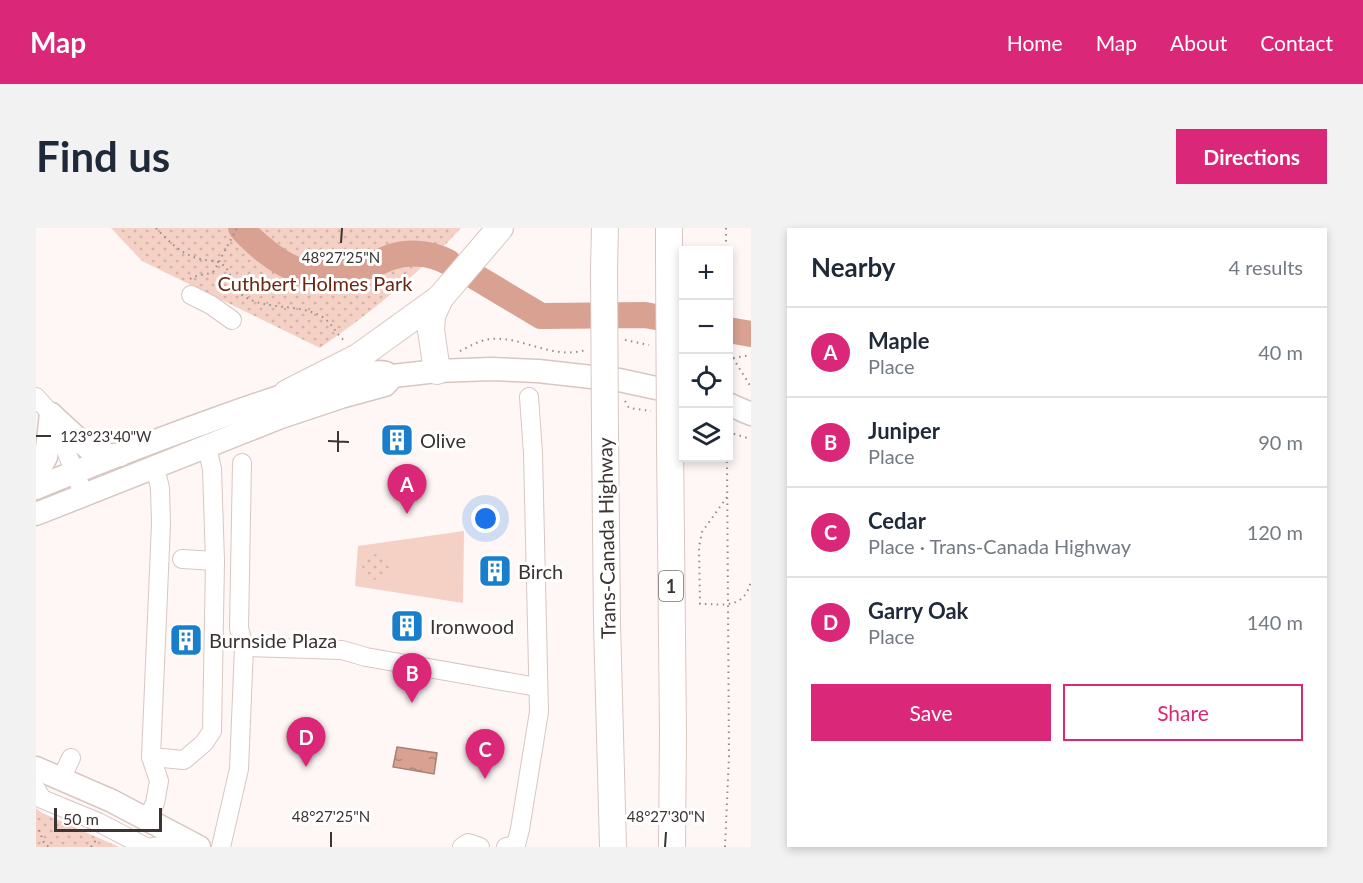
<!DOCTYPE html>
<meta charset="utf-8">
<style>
:root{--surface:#fff;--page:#f2f2f3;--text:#1f2937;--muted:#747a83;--line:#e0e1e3;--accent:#db2777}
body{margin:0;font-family:Lato,sans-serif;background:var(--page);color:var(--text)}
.controls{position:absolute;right:18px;top:18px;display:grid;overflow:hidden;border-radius:0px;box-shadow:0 3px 9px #0003}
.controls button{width:54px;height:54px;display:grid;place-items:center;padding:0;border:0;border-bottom:2px solid var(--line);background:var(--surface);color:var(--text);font:30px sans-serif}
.scale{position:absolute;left:18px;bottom:15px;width:108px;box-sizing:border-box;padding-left:6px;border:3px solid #3b3432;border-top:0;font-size:16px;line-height:21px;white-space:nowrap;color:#3b3432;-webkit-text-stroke:4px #fff;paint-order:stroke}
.you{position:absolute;left:450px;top:291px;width:21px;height:21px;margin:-15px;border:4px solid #fff;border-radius:50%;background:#1a73e8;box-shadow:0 0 0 9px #1a73e833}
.badge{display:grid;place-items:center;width:39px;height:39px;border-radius:50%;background:var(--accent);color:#fff;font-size:20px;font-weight:700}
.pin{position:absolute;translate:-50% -50px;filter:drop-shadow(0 2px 3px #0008)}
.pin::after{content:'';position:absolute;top:32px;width:21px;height:18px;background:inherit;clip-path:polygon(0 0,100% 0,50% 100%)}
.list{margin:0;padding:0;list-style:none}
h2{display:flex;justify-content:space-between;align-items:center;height:78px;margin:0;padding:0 24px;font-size:26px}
h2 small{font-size:20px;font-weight:400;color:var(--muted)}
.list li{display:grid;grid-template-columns:39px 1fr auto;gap:18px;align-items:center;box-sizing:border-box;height:90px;padding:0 24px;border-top:2px solid var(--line)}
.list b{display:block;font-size:22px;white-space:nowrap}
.list p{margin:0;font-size:20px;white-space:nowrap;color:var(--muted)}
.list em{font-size:20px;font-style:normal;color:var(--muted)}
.actions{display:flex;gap:12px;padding:18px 24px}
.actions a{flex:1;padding:14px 0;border:2px solid var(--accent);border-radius:0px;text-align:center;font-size:21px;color:var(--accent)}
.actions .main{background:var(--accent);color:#fff}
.icon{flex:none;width:33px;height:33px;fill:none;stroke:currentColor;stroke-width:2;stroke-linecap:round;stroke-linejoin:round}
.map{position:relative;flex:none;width:715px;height:619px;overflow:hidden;border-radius:0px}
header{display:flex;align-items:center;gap:36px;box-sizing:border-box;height:84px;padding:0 30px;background:var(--accent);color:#fff}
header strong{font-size:28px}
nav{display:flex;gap:33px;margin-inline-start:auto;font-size:21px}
.intro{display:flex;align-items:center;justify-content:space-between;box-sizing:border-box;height:144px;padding:0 36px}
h1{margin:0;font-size:42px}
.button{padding:15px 27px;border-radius:0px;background:var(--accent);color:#fff;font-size:21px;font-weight:700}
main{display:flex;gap:36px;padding:0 36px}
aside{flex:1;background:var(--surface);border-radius:0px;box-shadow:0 3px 9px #0003}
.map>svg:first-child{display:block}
.grass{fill:#f4d0c5}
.park{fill:url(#park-dots)}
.water{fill:url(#water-ripples);stroke:#a98074;stroke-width:1.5}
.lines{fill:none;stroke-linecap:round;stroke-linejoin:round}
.river{stroke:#d8a191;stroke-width:26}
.minor-casing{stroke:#d7c7c2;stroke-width:20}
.major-casing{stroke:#d7c7c2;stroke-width:25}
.highway-casing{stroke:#d7c7c2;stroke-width:28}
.path{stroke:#948d8b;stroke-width:2;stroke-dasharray:1.5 4.5;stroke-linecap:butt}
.minor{stroke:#fff;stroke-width:18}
.major{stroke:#fff;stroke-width:22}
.highway{stroke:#fff;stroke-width:26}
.highway-bridge-casing{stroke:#d7c7c2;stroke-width:28;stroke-linecap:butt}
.highway-bridge{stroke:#fff;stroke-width:26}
.ticks{fill:none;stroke:#3b3432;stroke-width:2}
.labels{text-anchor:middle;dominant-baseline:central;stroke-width:6;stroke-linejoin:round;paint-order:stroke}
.shield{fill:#fff;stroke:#767170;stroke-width:1.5}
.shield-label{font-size:18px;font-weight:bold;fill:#3b3432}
.park-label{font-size:20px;fill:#6a2813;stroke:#fff}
.poi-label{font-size:20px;fill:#3b3432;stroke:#fff;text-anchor:start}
.street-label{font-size:20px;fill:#3b3432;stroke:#fff}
.ticks-label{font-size:15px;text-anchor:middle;fill:#3b3432;stroke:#fff;stroke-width:6;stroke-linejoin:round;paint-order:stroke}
</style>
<header>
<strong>Map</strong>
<nav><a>Home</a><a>Map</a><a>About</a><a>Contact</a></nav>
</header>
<div class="intro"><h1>Find us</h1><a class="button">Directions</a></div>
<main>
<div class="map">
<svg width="715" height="619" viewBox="0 0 715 619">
<defs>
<pattern id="park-dots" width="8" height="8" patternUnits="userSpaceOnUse" patternTransform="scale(1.5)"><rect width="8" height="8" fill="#f4d0c5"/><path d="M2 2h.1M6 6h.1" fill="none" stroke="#d2b3aa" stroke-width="1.8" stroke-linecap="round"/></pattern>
<pattern id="water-ripples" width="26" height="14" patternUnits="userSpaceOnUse" patternTransform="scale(1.5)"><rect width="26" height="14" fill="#d8a191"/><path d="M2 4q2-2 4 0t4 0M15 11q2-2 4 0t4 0" fill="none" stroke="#b08477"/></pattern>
</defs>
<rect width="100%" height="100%" fill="#fef7f5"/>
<!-- grass -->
<polygon class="grass" points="428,303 427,375 319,358 322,318"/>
<!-- park -->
<g class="park">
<path d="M75,0H425C383,46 335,84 284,120L106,33Z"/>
<polygon points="345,323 355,339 354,343 335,354 324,335"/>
<polygon points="0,580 6,585 83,619 0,619"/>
</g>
<!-- water -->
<polygon class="water" points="361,519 401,525 398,546 357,539"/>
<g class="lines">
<!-- river -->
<g class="river">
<path d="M205,0C218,15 245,38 265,43C284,47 314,42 333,38C341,36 347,32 355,29C374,23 395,25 412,34"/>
<polyline points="438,48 505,88 609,87 648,94"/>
<polyline points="692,102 715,106"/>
</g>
<!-- minor casing -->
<g class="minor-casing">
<g id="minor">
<polyline points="155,67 175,77 196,92"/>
<polyline points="0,169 15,186 48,267"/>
<polyline points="171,219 176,241 179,333"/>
<polyline points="208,419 306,422 330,429 501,459"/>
<polyline points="115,529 148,532 168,515 176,503 179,333 146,331"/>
<polyline points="25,551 35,530"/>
<polyline points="0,561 6,571 62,594 110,619"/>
<polyline points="111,592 119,575 123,553 115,529 125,296 124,260 119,239"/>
<polyline points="117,619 155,614"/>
<polyline points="185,619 203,541 208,419 203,400 206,235"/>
<polyline points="426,619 432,615 444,619"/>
<polyline points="470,619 480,617 484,601 503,484 497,225 493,169"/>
</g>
</g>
<!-- major casing -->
<g class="major-casing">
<g id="major">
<polyline points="692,176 715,186"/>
<polyline points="15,186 53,221 66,227 84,227"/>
<polyline points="0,248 10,229 15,186"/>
<path d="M0,260C44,241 321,132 350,145"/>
<polyline points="0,286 245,189 305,169 349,157 357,148 401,143 455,141 502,143 583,152 648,166"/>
<polyline points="0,540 76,573 163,619"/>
</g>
</g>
<!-- highway casing -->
<g class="highway-casing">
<g id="highway">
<polyline points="633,32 633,0"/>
<polyline points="568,41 569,0"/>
<polyline points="401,143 395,102 396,88 404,70"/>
<polyline points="251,165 322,129 404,70 464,0"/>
<polyline points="569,204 571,395 577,619"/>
<polyline points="634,213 637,504 636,619"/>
</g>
</g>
<!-- path -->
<g class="path">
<path d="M120,0C133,14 145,26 164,31C170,33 177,32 182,34C197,40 195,59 206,67C229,83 261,75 285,88C296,94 300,107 310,114"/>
<polyline points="690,0 690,22"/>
<path d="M154,51C161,46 170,48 178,43L201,0"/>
<polyline points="589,112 613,117"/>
<path d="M424,123C434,118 444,112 455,111C486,108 517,132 549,122"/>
<polyline points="692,127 697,130 715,127"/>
<polyline points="697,130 715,159"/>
<polyline points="589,173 593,180 615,183"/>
<polyline points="692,204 715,211"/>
<path d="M691,269L666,304L663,319L664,376C688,376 708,382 715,353"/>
<polyline points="3,602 8,615 13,619"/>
<polyline points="55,619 60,612"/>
<polyline points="689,619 693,529 691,230"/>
</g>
<!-- minor -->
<use href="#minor" class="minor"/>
<!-- major -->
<use href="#major" class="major"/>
<!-- highway -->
<use href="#highway" class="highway"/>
<!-- highway-bridge casing -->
<g class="highway-bridge-casing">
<g id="highway-bridge">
<polyline points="633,32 634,213"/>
<polyline points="568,41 569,204"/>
</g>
</g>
<!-- highway-bridge -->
<use href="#highway-bridge" class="highway-bridge"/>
</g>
<!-- ticks -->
<path class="ticks" d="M305,15L306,0M0,208H15M292,213L313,214M302,224V203M295,619V604M629,619L630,604"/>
<!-- icons -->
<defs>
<g id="building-square" transform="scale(1.725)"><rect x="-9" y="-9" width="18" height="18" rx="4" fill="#1a7fca" stroke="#fff"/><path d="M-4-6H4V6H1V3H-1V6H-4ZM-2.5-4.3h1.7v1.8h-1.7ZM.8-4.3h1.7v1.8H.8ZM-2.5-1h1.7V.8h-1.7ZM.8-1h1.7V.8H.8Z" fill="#fff"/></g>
</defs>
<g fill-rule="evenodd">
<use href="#building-square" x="361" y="212"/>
<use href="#building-square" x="459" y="343"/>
<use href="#building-square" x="371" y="398"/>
<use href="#building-square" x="150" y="412"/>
</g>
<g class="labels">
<!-- shield labels -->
<rect class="shield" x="623" y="343" width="24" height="30" rx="4.5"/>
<g class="shield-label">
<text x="635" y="358">1</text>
</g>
<!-- park labels -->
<g class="park-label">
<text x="279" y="55">Cuthbert Holmes Park</text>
</g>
<!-- poi labels -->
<g class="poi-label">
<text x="384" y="212">Olive</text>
<text x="482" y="343">Birch</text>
<text x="394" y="398">Ironwood</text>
<text x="173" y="412">Burnside Plaza</text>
</g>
<!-- street labels -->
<g class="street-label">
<text transform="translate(570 310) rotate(-91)">Trans-Canada Highway</text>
</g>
</g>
<g class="ticks-label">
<text x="305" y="35">48°27'25"N</text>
<text x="70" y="214">123°23'40"W</text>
<text x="295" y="594">48°27'25"N</text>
<text x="630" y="594">48°27'30"N</text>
</g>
</svg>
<div class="controls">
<button>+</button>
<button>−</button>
<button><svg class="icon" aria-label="locate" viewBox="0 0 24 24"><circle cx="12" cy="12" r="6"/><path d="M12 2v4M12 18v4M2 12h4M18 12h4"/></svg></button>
<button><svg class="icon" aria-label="layers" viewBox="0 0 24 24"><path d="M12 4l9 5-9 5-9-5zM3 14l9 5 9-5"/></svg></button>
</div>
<div class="scale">50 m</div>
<div class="you"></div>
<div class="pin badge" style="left:371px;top:286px">A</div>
<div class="pin badge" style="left:376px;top:475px">B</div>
<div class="pin badge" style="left:449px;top:551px">C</div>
<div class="pin badge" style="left:270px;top:539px">D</div>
</div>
<aside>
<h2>Nearby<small>4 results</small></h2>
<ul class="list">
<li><span class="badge">A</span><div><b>Maple</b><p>Place</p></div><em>40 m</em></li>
<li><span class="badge">B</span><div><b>Juniper</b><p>Place</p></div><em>90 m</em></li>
<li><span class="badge">C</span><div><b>Cedar</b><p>Place · Trans-Canada Highway</p></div><em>120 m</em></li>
<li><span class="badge">D</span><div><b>Garry Oak</b><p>Place</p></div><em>140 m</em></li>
</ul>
<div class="actions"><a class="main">Save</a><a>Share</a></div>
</aside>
</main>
